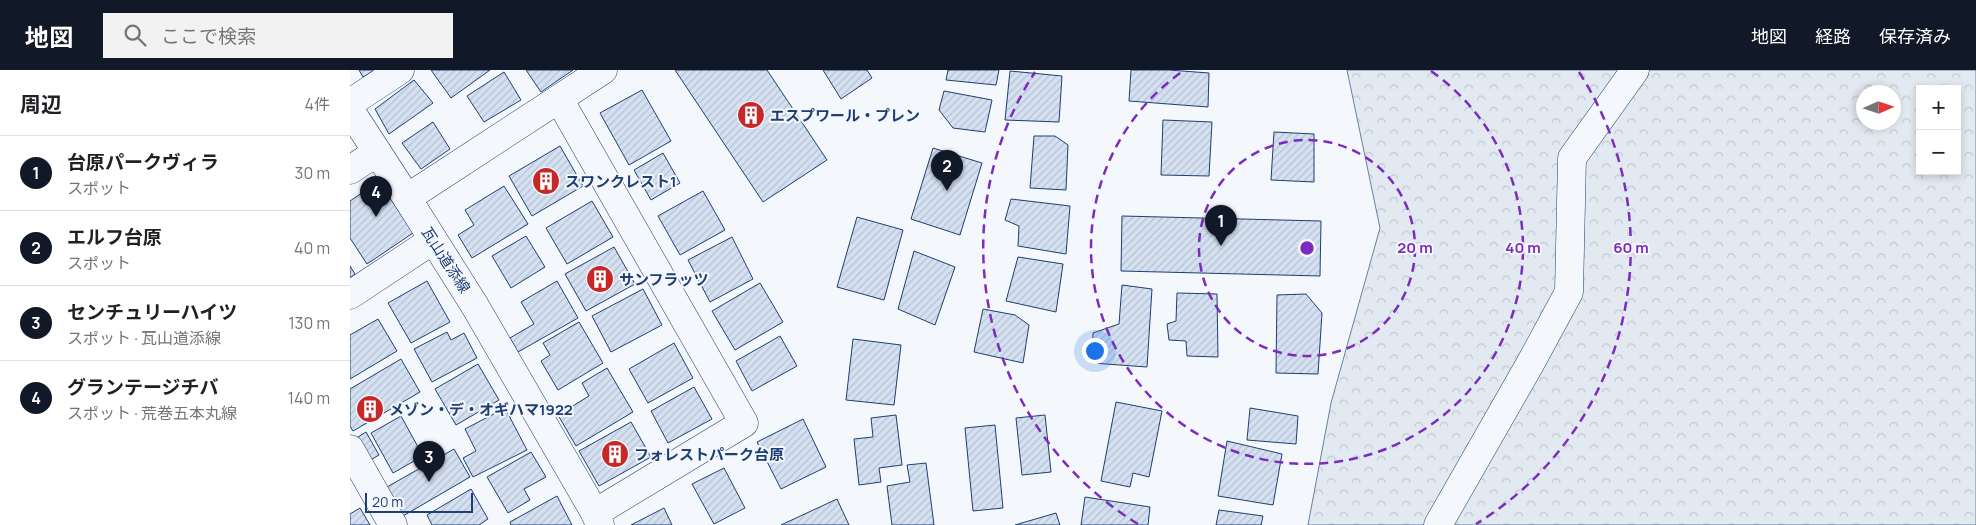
<!DOCTYPE html>
<html lang="ja">
<meta charset="utf-8">
<style>
:root{--surface:#fff;--page:#f2f2f2;--text:#202124;--muted:#757577;--line:#e0e0e0;--accent:#111827}
body{margin:0;font-family:Manrope,"Noto Sans JP",sans-serif;background:var(--page);color:var(--text)}
.controls{position:absolute;right:15px;top:15px;display:grid;overflow:hidden;border-radius:0px;box-shadow:0 2px 8px #0003}
.controls button{width:45px;height:45px;display:grid;place-items:center;padding:0;border:0;border-bottom:1px solid var(--line);background:var(--surface);color:var(--text);font:25px sans-serif}
.compass{position:absolute;left:1506px;top:15px;width:45px;height:45px;border-radius:50%;background:var(--surface);box-shadow:0 2px 8px #0003;rotate:87deg}
.scale{position:absolute;left:15px;bottom:12px;width:108px;box-sizing:border-box;padding-left:5px;border:2px solid #1d3f73;border-top:0;font-size:14px;line-height:18px;white-space:nowrap;color:#1d3f73;-webkit-text-stroke:4px #f4f7fb;paint-order:stroke}
.you{position:absolute;left:744px;top:280px;width:18px;height:18px;margin:-12px;border:4px solid #fff;border-radius:50%;background:#1a73e8;box-shadow:0 0 0 8px #1a73e833}
.badge{display:grid;place-items:center;width:32px;height:32px;border-radius:50%;background:var(--accent);color:#fff;font-size:16px;font-weight:700}
.pin{position:absolute;translate:-50% -41px;filter:drop-shadow(0 1px 2px #0008)}
.pin::after{content:'';position:absolute;top:26px;width:18px;height:15px;background:inherit;clip-path:polygon(0 0,100% 0,50% 100%)}
.list{margin:0;padding:0;list-style:none}
h2{display:flex;justify-content:space-between;align-items:center;height:65px;margin:0;padding:0 20px;font-size:21px}
h2 small{font-size:16px;font-weight:400;color:var(--muted)}
.list li{display:grid;grid-template-columns:32px 1fr auto;gap:15px;align-items:center;box-sizing:border-box;height:75px;padding:0 20px;border-top:1px solid var(--line)}
.list b{display:block;font-size:19px;white-space:nowrap}
.list p{margin:0;font-size:16px;white-space:nowrap;color:var(--muted)}
.list em{font-size:16px;font-style:normal;color:var(--muted)}
.icon{flex:none;width:28px;height:28px;fill:none;stroke:currentColor;stroke-width:2;stroke-linecap:round;stroke-linejoin:round}
.map{position:relative;flex:none;width:1626px;height:455px;overflow:hidden}
header{display:flex;align-items:center;gap:30px;box-sizing:border-box;height:70px;padding:0 25px;background:var(--accent);color:#fff}
header strong{font-size:24px}
nav{display:flex;gap:28px;margin-inline-start:auto;font-size:18px}
.search{width:350px;height:45px;background:var(--page);display:flex;align-items:center;gap:12px;box-sizing:border-box;padding:0 18px;border-radius:0px;color:var(--muted);font-size:19px}
main{display:flex}
aside{flex:1;background:var(--surface)}
.map>svg:first-child{display:block}
.forest{fill:url(#forest-crowns);stroke:#687fa3;fill-rule:evenodd}
.building{fill:url(#building-hatch);stroke:#1d3f73}
.lines{fill:none;stroke-linecap:round;stroke-linejoin:round}
.street-casing{stroke:#1d3f73;stroke-width:29}
.street{stroke:#f4f7fb;stroke-width:28}
.ring{fill:none;stroke:#7b2cbf;stroke-width:2.5;stroke-dasharray:9 6}
.labels{text-anchor:middle;dominant-baseline:central;stroke-width:4;stroke-linejoin:round;paint-order:stroke}
.poi-label{font-size:15px;font-weight:bold;fill:#1d3f73;stroke:#f4f7fb;text-anchor:start}
.street-label{font-size:15px;fill:#1d3f73;stroke:#f4f7fb}
.centre{fill:#7b2cbf;stroke:#f4f7fb;stroke-width:2.5}
.ring-label{font-size:15px;text-anchor:middle;font-weight:bold;fill:#7b2cbf;stroke:#f4f7fb;stroke-width:4;stroke-linejoin:round;paint-order:stroke}
</style>
<header>
<strong>地図</strong>
<div class="search"><svg class="icon" aria-label="search" viewBox="0 0 24 24"><circle cx="10" cy="10" r="6"/><path d="M15 15l6 6"/></svg>ここで検索</div>
<nav><a>地図</a><a>経路</a><a>保存済み</a></nav>
</header>
<main>
<aside>
<h2>周辺<small>4件</small></h2>
<ul class="list">
<li><span class="badge">1</span><div><b>台原パークヴィラ</b><p>スポット</p></div><em>30 m</em></li>
<li><span class="badge">2</span><div><b>エルフ台原</b><p>スポット</p></div><em>40 m</em></li>
<li><span class="badge">3</span><div><b>センチュリーハイツ</b><p>スポット · 瓦山道添線</p></div><em>130 m</em></li>
<li><span class="badge">4</span><div><b>グランテージチバ</b><p>スポット · 荒巻五本丸線</p></div><em>140 m</em></li>
</ul>
</aside>
<div class="map">
<svg width="1626" height="455" viewBox="0 0 1626 455">
<defs>
<pattern id="forest-crowns" width="20" height="18" patternUnits="userSpaceOnUse" patternTransform="scale(1.25)"><rect width="20" height="18" fill="#e3e9f0"/><path d="M2 6a3 3 0 1 1 6 0M12 15a3 3 0 1 1 6 0" fill="none" stroke="#c2c9d1"/></pattern>
<pattern id="building-hatch" width="6" height="6" patternUnits="userSpaceOnUse" patternTransform="scale(1.25)"><rect width="6" height="6" fill="#d5e0f0"/><path d="M-1 1l2-2M0 6l6-6M5 7l2-2" fill="none" stroke="#b6c1d1"/></pattern>
</defs>
<rect width="100%" height="100%" fill="#f4f7fb"/>
<!-- forest -->
<path class="forest" d="M997,0H1626V455H958L981,333L1030,158ZM1570,19H1607V101H1570ZM1514,22H1544V52H1514Z"/>
<!-- building -->
<g class="building">
<polygon points="9,0 25,0 13,7"/>
<polygon points="81,0 140,0 101,28"/>
<polygon points="176,0 223,0 191,22"/>
<polygon points="325,0 417,0 477,90 413,132"/>
<polygon points="473,0 517,0 522,8 491,29"/>
<polygon points="598,0 649,0 646,15 596,10"/>
<polygon points="781,0 819,0 859,3 858,37 779,31"/>
<polygon points="660,1 712,6 709,52 655,50"/>
<polygon points="154,2 171,30 134,52 117,26"/>
<polygon points="64,10 83,33 39,64 25,39"/>
<polygon points="292,20 321,71 279,95 250,43"/>
<polygon points="594,21 642,30 635,62 603,58 589,40"/>
<polygon points="813,50 862,52 859,106 811,105"/>
<polygon points="83,52 100,79 71,99 52,73"/>
<polygon points="924,62 964,64 964,112 921,110"/>
<polygon points="684,66 705,66 718,75 716,120 680,118"/>
<polygon points="210,76 233,116 182,146 159,106"/>
<polygon points="583,78 632,93 610,165 561,149"/>
<polygon points="313,83 330,113 301,130 284,100"/>
<polygon points="29,111 63,163 17,194 0,168 0,131"/>
<polygon points="154,116 178,154 122,188 108,165 124,155 115,140"/>
<polygon points="353,121 375,160 330,185 308,146"/>
<polygon points="661,129 720,136 716,184 668,176 669,156 655,150"/>
<polygon points="242,131 263,167 217,194 196,158"/>
<polygon points="772,146 971,151 970,206 771,201"/>
<polygon points="507,147 553,160 534,230 487,217"/>
<polygon points="176,166 195,197 161,218 142,186"/>
<polygon points="382,167 403,209 360,232 338,190"/>
<polygon points="264,177 285,214 236,241 215,204"/>
<polygon points="564,181 605,197 585,255 548,239"/>
<polygon points="668,187 713,194 706,242 656,231"/>
<polygon points="0,196 5,204 0,208"/>
<polygon points="77,211 100,252 61,273 38,233"/>
<polygon points="207,211 228,248 168,282 160,268 184,254 171,232"/>
<polygon points="410,213 433,252 385,280 362,241"/>
<polygon points="772,215 802,219 797,297 742,293 743,263 769,254"/>
<polygon points="293,219 312,255 261,282 242,246"/>
<polygon points="827,223 867,224 868,287 837,286 836,271 819,270 817,254 826,251"/>
<polygon points="956,224 972,243 968,304 926,303 927,225"/>
<polygon points="633,239 665,245 679,255 673,293 624,282"/>
<polygon points="28,249 47,281 0,309 0,265"/>
<polygon points="229,252 253,293 208,320 191,291 200,285 193,273"/>
<polygon points="97,262 101,270 114,263 127,288 82,312 64,279"/>
<polygon points="430,266 447,296 402,321 386,291"/>
<polygon points="503,269 551,275 544,335 496,330"/>
<polygon points="324,273 343,308 298,333 279,299"/>
<polygon points="51,289 70,322 3,361 0,356 0,319"/>
<polygon points="128,294 149,330 106,355 85,319"/>
<polygon points="257,298 283,342 226,376 208,345 239,326 232,313"/>
<polygon points="344,317 362,349 318,373 301,341"/>
<polygon points="766,332 812,341 799,407 783,403 780,417 751,411"/>
<polygon points="155,338 177,380 123,407 113,388 126,381 115,359"/>
<polygon points="900,338 948,346 946,374 897,370"/>
<polygon points="546,345 552,395 529,398 531,412 509,415 504,369 523,367 521,348"/>
<polygon points="695,345 701,402 672,405 666,348"/>
<polygon points="51,346 73,386 43,403 21,363"/>
<polygon points="453,349 476,397 431,419 407,372"/>
<polygon points="281,352 301,387 249,416 229,381"/>
<polygon points="645,355 653,438 623,441 615,358"/>
<polygon points="16,362 29,385 17,392 5,369"/>
<polygon points="877,371 932,384 923,435 868,426"/>
<polygon points="104,379 120,407 53,446 37,417"/>
<polygon points="181,382 196,407 174,419 180,430 158,443 137,407"/>
<polygon points="576,393 584,455 542,455 537,416 560,412 557,395"/>
<polygon points="374,398 395,438 364,454 342,414"/>
<polygon points="121,419 138,449 129,455 82,455 77,445"/>
<polygon points="207,426 222,455 161,455 160,452"/>
<polygon points="735,427 800,437 798,455 731,455"/>
<polygon points="487,429 499,455 431,455"/>
<polygon points="10,438 20,455 0,455 0,444"/>
<polygon points="314,438 322,455 281,455"/>
<polygon points="869,440 913,446 911,455 866,455"/>
<polygon points="706,443 710,455 665,455"/>
</g>
<g class="lines">
<!-- street casing -->
<g class="street-casing">
<g id="street">
<polyline points="209,29 394,353 245,443"/>
<polyline points="0,33 50,0"/>
<polyline points="0,40 57,128"/>
<polyline points="0,100 27,82"/>
<polyline points="0,225 83,170"/>
<polyline points="0,379 43,455"/>
<polyline points="250,455 245,443 125,236 57,128 253,0"/>
<polyline points="1088,455 1180,294 1219,222 1222,88 1285,0"/>
</g>
</g>
<!-- street -->
<use href="#street" class="street"/>
</g>
<!-- distance rings -->
<g class="ring">
<circle cx="957" cy="178" r="108"/>
<path d="M1081 1A216 216 0 1 1 833 1"/>
<path d="M788 454A324 324 0 0 1 685 2M1229 2A324 324 0 0 1 1126 454"/>
</g>
<!-- icons -->
<defs>
<g id="building-disc" transform="scale(1.4375)"><circle r="9.5" fill="#c62828" stroke="#f4f7fb"/><path d="M-4-6H4V6H1V3H-1V6H-4ZM-2.5-4.3h1.7v1.8h-1.7ZM.8-4.3h1.7v1.8H.8ZM-2.5-1h1.7V.8h-1.7ZM.8-1h1.7V.8H.8Z" fill="#fff"/></g>
</defs>
<g fill-rule="evenodd">
<use href="#building-disc" x="401" y="45"/>
<use href="#building-disc" x="196" y="111"/>
<use href="#building-disc" x="250" y="209"/>
<use href="#building-disc" x="20" y="339"/>
<use href="#building-disc" x="265" y="384"/>
</g>
<g class="labels">
<!-- poi labels -->
<g class="poi-label">
<text x="420" y="45">エスプワール・プレン</text>
<text x="215" y="111">スワンクレスト1</text>
<text x="269" y="209">サンフラッツ</text>
<text x="39" y="339">メゾン・デ・オギハマ1922</text>
<text x="284" y="384">フォレストパーク台原</text>
</g>
<!-- street labels -->
<g class="street-label">
<text transform="translate(96 190) rotate(57)">瓦山道添線</text>
</g>
</g>
<circle cx="957" cy="178" r="8" class="centre"/>
<g class="ring-label">
<text x="1065" y="183">20 m</text>
<text x="1173" y="183">40 m</text>
<text x="1281" y="183">60 m</text>
</g>
</svg>
<div class="controls">
<button>+</button>
<button>−</button>
</div>
<svg class="compass" viewBox="-18 -18 36 36"><path d="M0-13l5 13h-10z" fill="#e53935"/><path d="M0 13l5-13h-10z" fill="#757577"/></svg>
<div class="scale">20 m</div>
<div class="you"></div>
<div class="pin badge" style="left:871px;top:176px">1</div>
<div class="pin badge" style="left:597px;top:121px">2</div>
<div class="pin badge" style="left:79px;top:412px">3</div>
<div class="pin badge" style="left:26px;top:147px">4</div>
</div>
</main>
